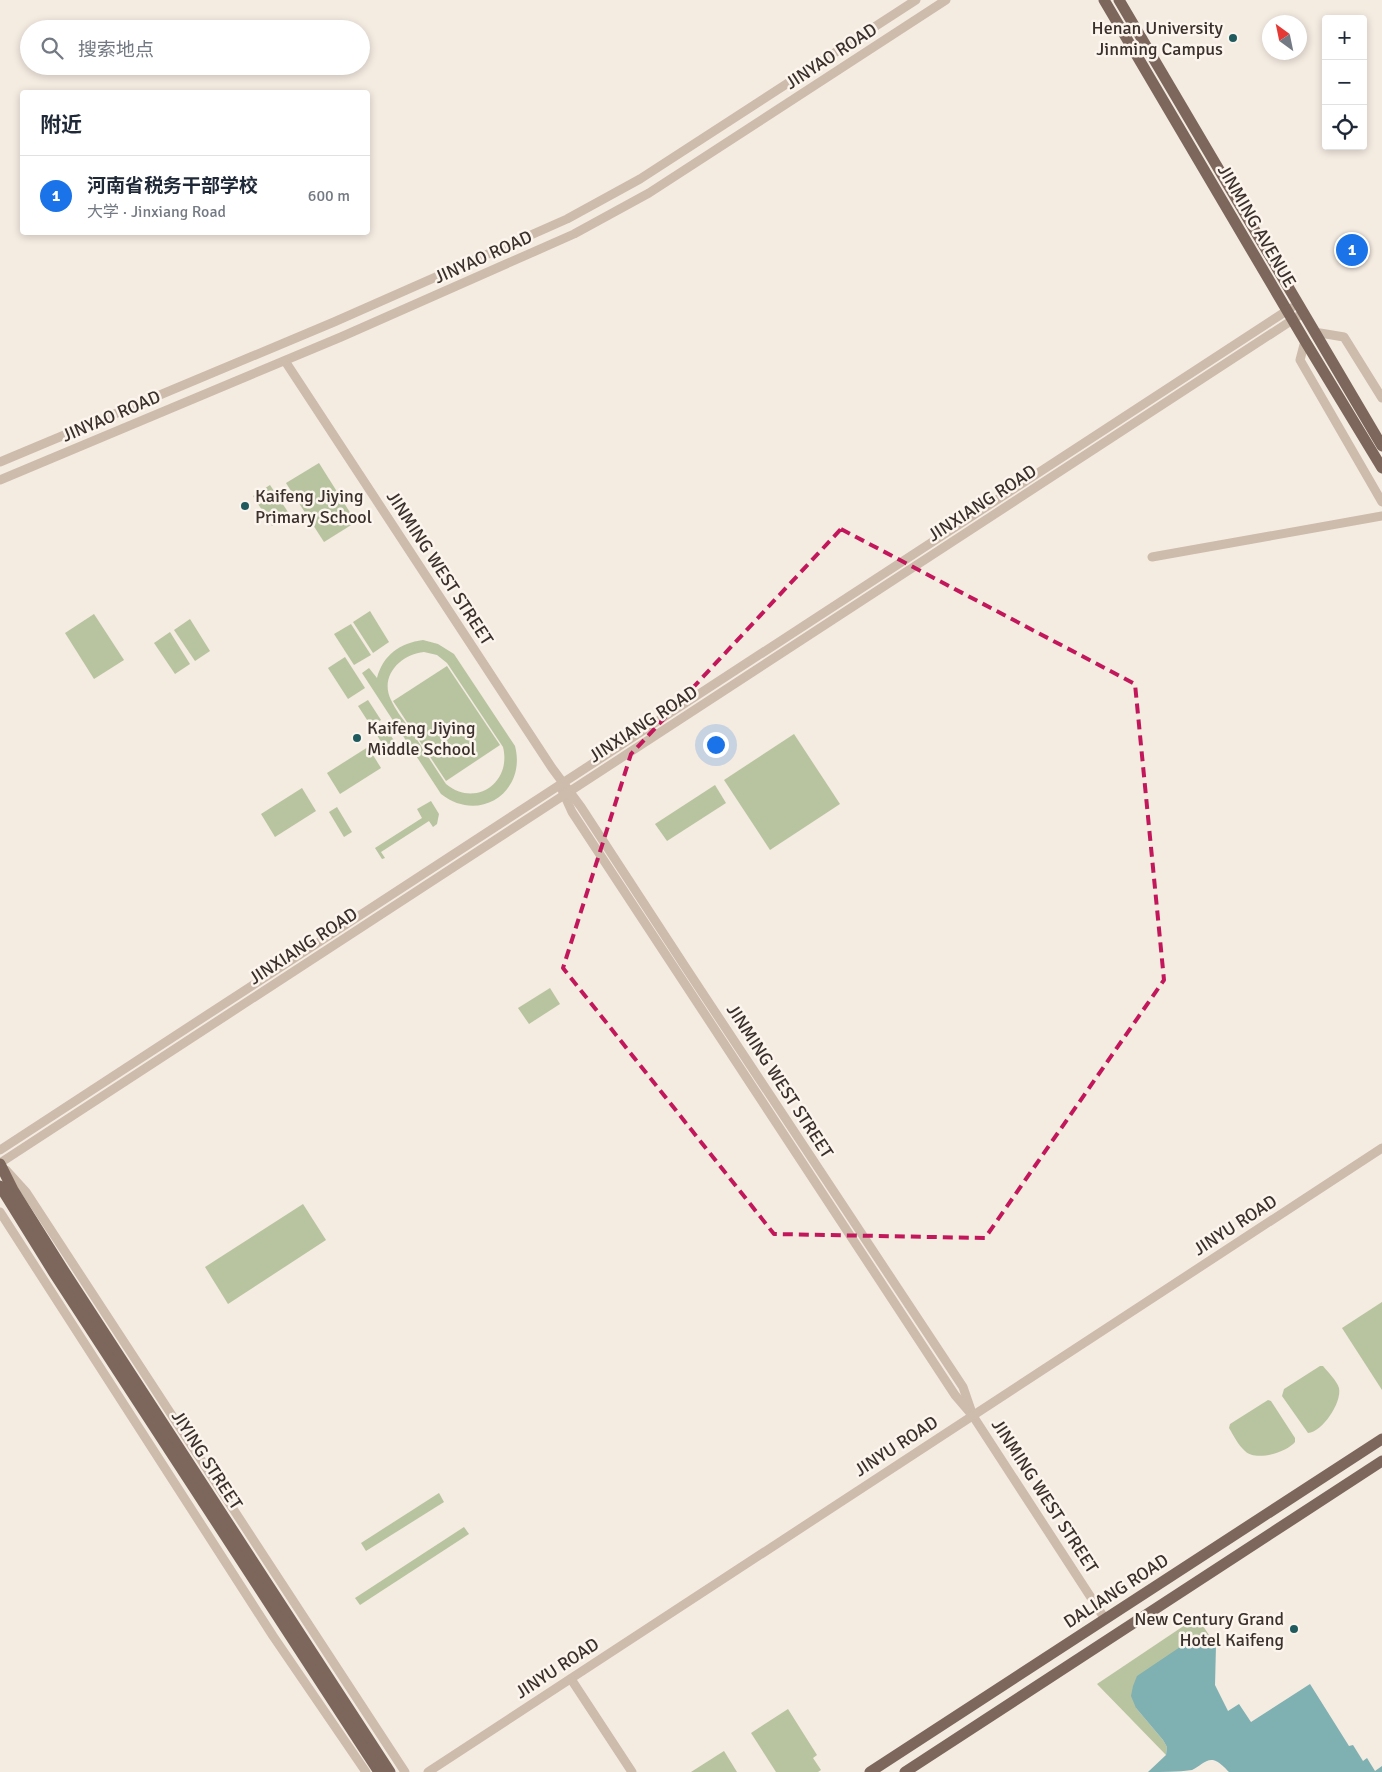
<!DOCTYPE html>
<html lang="zh">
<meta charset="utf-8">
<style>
:root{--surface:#fff;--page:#f2f2f3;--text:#1f2937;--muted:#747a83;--line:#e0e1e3;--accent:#1a73e8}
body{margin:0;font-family:Signika,"Noto Sans SC",sans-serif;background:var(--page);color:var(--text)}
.controls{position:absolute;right:15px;top:15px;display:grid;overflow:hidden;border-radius:5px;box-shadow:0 2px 8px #0003}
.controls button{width:45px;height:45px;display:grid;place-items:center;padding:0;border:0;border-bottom:1px solid var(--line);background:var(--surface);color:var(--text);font:25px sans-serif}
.compass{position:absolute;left:1262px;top:15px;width:45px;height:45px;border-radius:50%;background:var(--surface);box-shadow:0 2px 8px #0003;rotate:327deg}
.you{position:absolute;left:715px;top:744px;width:18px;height:18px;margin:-12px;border:4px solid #fff;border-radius:50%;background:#1a73e8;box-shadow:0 0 0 8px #1a73e833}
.badge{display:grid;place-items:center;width:32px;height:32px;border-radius:50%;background:var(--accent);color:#fff;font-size:16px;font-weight:700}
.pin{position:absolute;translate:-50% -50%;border:2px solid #fff;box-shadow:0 1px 5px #0006}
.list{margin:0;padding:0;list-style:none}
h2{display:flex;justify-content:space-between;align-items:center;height:65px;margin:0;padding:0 20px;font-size:21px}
h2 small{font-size:16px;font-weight:400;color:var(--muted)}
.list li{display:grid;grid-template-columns:32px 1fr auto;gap:15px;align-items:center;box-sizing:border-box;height:80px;padding:0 20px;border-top:1px solid var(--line)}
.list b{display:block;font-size:19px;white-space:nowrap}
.list p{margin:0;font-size:16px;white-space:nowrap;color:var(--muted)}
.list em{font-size:16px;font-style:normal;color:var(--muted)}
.icon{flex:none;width:28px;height:28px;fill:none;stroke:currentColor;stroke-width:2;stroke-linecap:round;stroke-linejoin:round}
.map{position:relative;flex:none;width:1382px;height:1772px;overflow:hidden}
.search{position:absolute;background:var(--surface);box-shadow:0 2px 8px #0003;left:20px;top:20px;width:350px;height:55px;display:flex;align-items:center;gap:12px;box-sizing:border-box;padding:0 18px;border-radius:28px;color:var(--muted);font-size:19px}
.panel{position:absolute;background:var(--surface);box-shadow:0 2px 8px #0003;left:20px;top:90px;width:350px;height:145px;border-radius:5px}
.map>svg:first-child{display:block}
.green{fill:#b8c4a0;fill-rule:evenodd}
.water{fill:#7fb0b2}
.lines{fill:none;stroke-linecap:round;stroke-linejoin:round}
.minor{stroke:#cdbbac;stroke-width:9}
.major{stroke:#7d675c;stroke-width:11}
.marked{fill:none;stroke:#c2185b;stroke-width:4;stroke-dasharray:10 6;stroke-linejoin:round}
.poi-dot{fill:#1f5a5e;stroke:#fbf5ee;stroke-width:2}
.labels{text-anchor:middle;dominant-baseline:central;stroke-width:5;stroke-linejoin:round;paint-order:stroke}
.poi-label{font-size:18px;fill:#3b302b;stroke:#fbf5ee;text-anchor:end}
.street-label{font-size:18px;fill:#3b302b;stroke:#fbf5ee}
</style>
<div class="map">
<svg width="1382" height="1772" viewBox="0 0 1382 1772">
<rect width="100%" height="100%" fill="#f4ebe1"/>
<!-- green -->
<g class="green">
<polygon points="319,463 356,522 324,542 286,483"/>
<polygon points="270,485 290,515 272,526 253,496"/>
<polygon points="370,611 389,642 373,653 353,622"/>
<polygon points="94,614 124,660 94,679 65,633"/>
<polygon points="190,619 210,651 195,661 174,630"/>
<polygon points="351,624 371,655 354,665 334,634"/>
<polygon points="170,632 190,664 175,674 154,643"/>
<path d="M423,640L438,644L454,654L515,746C527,792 479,824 441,794L362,673L369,668L377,678C383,655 400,643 423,640ZM424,652L437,655L447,663L503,747C512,783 475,808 446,784C433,765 421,745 408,726C402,718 395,709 391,700C379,676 401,654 424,652Z"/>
<polygon points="345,657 365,688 348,699 328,668"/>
<polygon points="447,666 500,745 446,781 393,701"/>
<polygon points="368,700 381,720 371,726 358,706"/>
<polygon points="384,726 398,746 388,753 375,732"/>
<polygon points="794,734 840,804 770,850 724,780"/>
<polygon points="368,747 381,768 340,794 327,773"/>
<polygon points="715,785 726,803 667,841 655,824"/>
<polygon points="302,788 316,811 275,837 261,814"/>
<polygon points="431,801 439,814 437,824 433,827 429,821 381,852 385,858 382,859 375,848 422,818 417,809"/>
<polygon points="337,807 352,832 344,837 329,812"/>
<polygon points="550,988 560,1004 529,1024 518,1008"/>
<polygon points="303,1204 326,1240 228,1304 205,1267"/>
<polygon points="1382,1302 1382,1390 1342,1328"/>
<path d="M1320,1366H1323C1328,1372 1337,1381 1339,1388C1342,1403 1322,1432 1308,1433L1282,1396L1284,1389Z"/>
<path d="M1268,1400L1271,1401L1295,1438V1442C1287,1452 1256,1462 1245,1451C1238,1445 1234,1436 1229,1428L1230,1424Z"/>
<polygon points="439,1493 444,1502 366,1551 361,1543"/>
<polygon points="464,1527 469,1534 360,1605 355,1598"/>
<polygon points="1197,1617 1213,1641 1203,1644 1196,1644 1136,1708 1163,1740 1167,1747 1166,1755 1097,1684"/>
<polygon points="788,1709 817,1755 813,1758 821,1770 818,1772 776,1772 751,1733"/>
<polygon points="724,1751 737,1772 691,1772"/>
</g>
<!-- water -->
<path class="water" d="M1189,1641L1203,1644L1213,1641L1216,1645L1215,1685L1228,1711L1239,1704L1251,1722L1310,1684L1349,1746L1353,1745L1363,1761L1367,1758L1375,1771L1382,1766V1772H1229C1225,1768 1219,1761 1213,1760C1205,1759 1199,1767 1192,1770C1178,1772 1162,1772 1148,1772L1166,1755L1167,1747L1163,1740L1136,1708L1131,1696L1133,1686L1137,1676Z"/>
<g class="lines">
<!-- minor -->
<g class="minor">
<polyline points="1314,332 1344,337 1382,398"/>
<polyline points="1305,341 1300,360 1382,502"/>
<polyline points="285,361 552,768 581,807 686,968 963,1387 973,1416"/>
<polyline points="0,462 334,322 567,219 640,179 916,0"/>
<polyline points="0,480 341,337 574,234 649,193 946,0"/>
<polyline points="1152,557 1382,516"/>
<polyline points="562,790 572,812 955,1395 973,1416 1105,1619"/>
<polyline points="0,1150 1291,308"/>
<polyline points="0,1163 1303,313"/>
<polyline points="6,1170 26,1192 405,1772"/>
<polyline points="0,1212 273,1636 366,1772"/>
<polyline points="571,1679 632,1772"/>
<polyline points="428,1772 1382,1148"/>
</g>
<!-- major -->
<g class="major">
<polyline points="1104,0 1305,341 1382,468"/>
<polyline points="1119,0 1382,446"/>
<polyline points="0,1164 13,1190 62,1268 390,1772"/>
<polyline points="0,1186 54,1273 379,1772"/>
<polyline points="870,1772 1382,1439"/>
<polyline points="905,1772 1382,1461"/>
</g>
</g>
<!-- marked area -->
<path class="marked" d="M841,529L1135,684L1164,980L985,1238L774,1234L563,968L631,754Z"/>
<!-- markers -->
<g class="poi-dot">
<circle cx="1233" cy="38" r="5"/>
<circle cx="245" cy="506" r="5"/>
<circle cx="357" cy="738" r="5"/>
<circle cx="1294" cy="1629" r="5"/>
</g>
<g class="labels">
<!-- poi labels -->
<g class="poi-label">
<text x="1223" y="28">Henan University<tspan x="1223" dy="21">Jinming Campus</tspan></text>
<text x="255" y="496" text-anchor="start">Kaifeng Jiying<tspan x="255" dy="21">Primary School</tspan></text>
<text x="367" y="728" text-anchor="start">Kaifeng Jiying<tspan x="367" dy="21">Middle School</tspan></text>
<text x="1284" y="1619">New Century Grand<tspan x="1284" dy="21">Hotel Kaifeng</tspan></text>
</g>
<!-- street labels -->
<g class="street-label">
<text transform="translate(831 56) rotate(-33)">JINYAO ROAD</text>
<text transform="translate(1257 226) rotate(60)">JINMING AVENUE</text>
<text transform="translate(483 257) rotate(-24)">JINYAO ROAD</text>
<text transform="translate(111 416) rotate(-23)">JINYAO ROAD</text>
<text transform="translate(982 503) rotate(-33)">JINXIANG ROAD</text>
<text transform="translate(440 568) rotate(57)">JINMING WEST STREET</text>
<text transform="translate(643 724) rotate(-33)">JINXIANG ROAD</text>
<text transform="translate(303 946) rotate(-33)">JINXIANG ROAD</text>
<text transform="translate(780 1081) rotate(57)">JINMING WEST STREET</text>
<text transform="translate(1235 1225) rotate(-33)">JINYU ROAD</text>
<text transform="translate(896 1446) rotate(-33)">JINYU ROAD</text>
<text transform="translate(207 1460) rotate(57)">JIYING STREET</text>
<text transform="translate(1045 1496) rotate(57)">JINMING WEST STREET</text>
<text transform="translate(1116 1591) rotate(-33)">DALIANG ROAD</text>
<text transform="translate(557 1668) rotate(-33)">JINYU ROAD</text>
</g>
</g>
</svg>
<div class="controls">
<button>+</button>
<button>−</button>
<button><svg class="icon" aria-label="locate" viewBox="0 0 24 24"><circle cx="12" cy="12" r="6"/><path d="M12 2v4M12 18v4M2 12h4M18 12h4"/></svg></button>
</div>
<svg class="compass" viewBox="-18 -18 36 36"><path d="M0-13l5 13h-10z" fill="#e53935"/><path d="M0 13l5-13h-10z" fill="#747a83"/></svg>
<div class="you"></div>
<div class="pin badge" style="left:1352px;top:250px">1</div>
<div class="search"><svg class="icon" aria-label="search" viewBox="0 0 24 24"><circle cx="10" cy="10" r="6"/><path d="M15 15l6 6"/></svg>搜索地点</div>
<section class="panel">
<h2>附近<small></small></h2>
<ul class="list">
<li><span class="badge">1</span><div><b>河南省税务干部学校</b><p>大学 · Jinxiang Road</p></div><em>600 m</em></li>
</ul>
</section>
</div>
